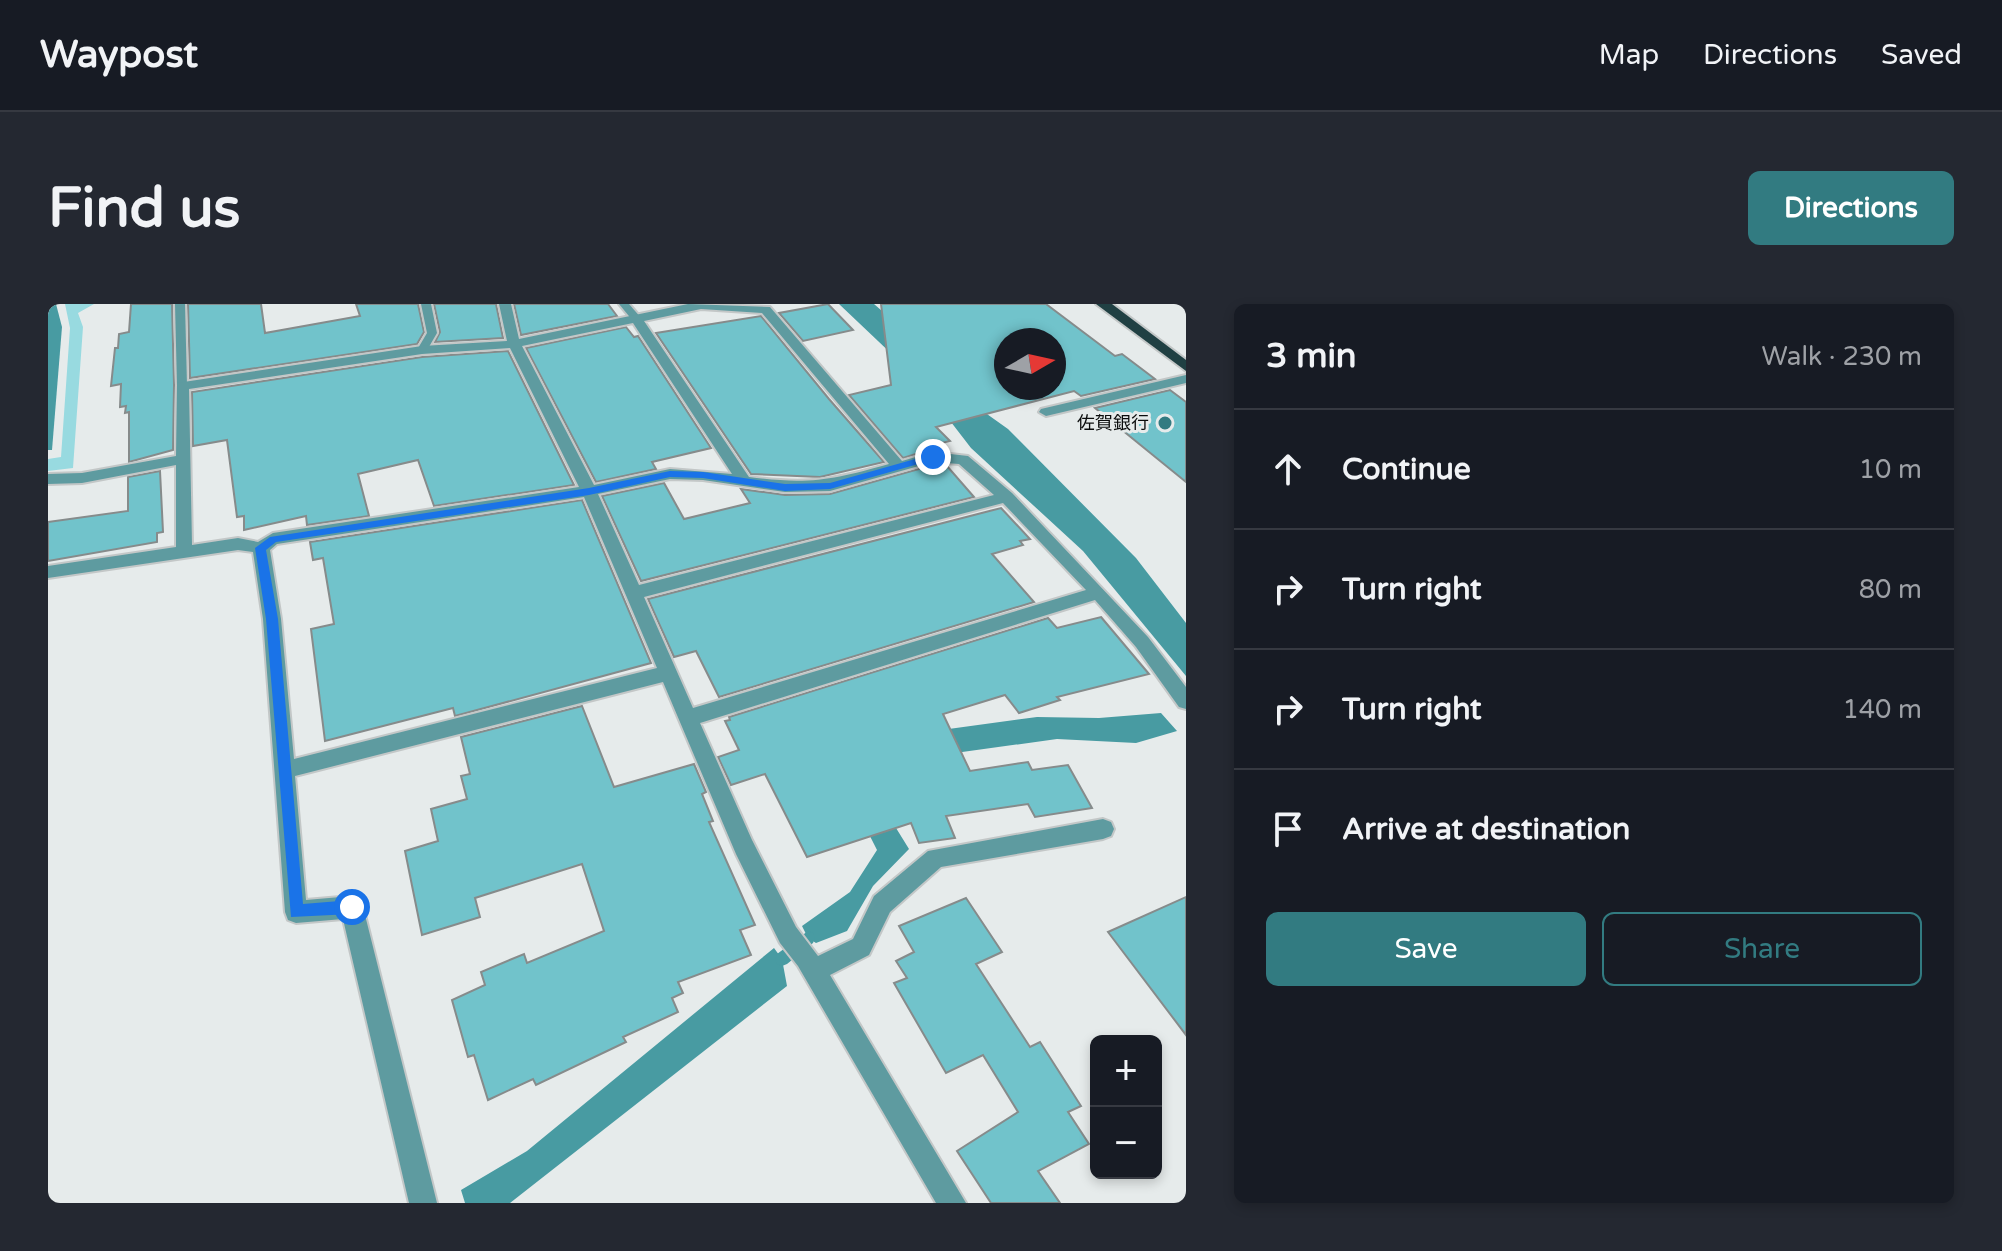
<!DOCTYPE html>
<meta charset="utf-8">
<style>
:root{--surface:#171b24;--page:#242831;--text:#f1f3f6;--muted:#9ea1a6;--line:#363941;--accent:#327b81}
body{margin:0;font-family:"Varela Round","Noto Sans JP",sans-serif;background:var(--page);color:var(--text)}
.controls{position:absolute;right:24px;bottom:24px;display:grid;overflow:hidden;border-radius:12px;box-shadow:0 4px 12px #0003}
.controls button{width:72px;height:72px;display:grid;place-items:center;padding:0;border:0;border-bottom:2px solid var(--line);background:var(--surface);color:var(--text);font:40px sans-serif}
.compass{position:absolute;left:946px;top:24px;width:72px;height:72px;border-radius:50%;background:var(--surface);box-shadow:0 4px 12px #0003;rotate:81deg}
.stop{position:absolute;width:24px;height:24px;margin:-18px;border:6px solid #1a73e8;border-radius:50%;background:#fff}
.stop.end{background:#1a73e8;border-color:#fff;box-shadow:0 2px 8px #0008}
.list{margin:0;padding:0;list-style:none}
h2{display:flex;justify-content:space-between;align-items:center;height:104px;margin:0;padding:0 32px;font-size:34px}
h2 small{font-size:26px;font-weight:400;color:var(--muted)}
.list li{display:grid;grid-template-columns:52px 1fr auto;gap:24px;align-items:center;box-sizing:border-box;height:120px;padding:0 32px;border-top:2px solid var(--line)}
.list b{display:block;font-size:30px;white-space:nowrap}
.list em{font-size:26px;font-style:normal;color:var(--muted)}
.actions{display:flex;gap:16px;padding:24px 32px}
.actions a{flex:1;padding:18px 0;border:2px solid var(--accent);border-radius:12px;text-align:center;font-size:28px;color:var(--accent)}
.actions .main{background:var(--accent);color:#fff}
.icon{flex:none;width:44px;height:44px;fill:none;stroke:currentColor;stroke-width:2;stroke-linecap:round;stroke-linejoin:round}
.map{position:relative;flex:none;width:1138px;height:899px;overflow:hidden;border-radius:12px}
header{display:flex;align-items:center;gap:48px;box-sizing:border-box;height:112px;padding:0 40px;background:var(--surface);border-bottom:2px solid var(--line)}
header strong{font-size:38px}
nav{display:flex;gap:44px;margin-inline-start:auto;font-size:28px}
.intro{display:flex;align-items:center;justify-content:space-between;box-sizing:border-box;height:192px;padding:0 48px}
h1{margin:0;font-size:56px}
.button{padding:20px 36px;border-radius:12px;background:var(--accent);color:#fff;font-size:28px;font-weight:700}
main{display:flex;gap:48px;padding:0 48px}
aside{flex:1;background:var(--surface);border-radius:12px;box-shadow:0 4px 12px #0003}
.map>svg:first-child{display:block}
.green{fill:#98dae0}
.water{fill:#489ba2}
.lines{fill:none;stroke-linecap:round;stroke-linejoin:round}
.stream{fill:#489ba2;fill-rule:evenodd}
.building{fill:#71c3cb;stroke:#868b8b;stroke-width:2;fill-rule:evenodd}
.service-casing{stroke:#c3c7c7;stroke-width:4}
.minor-casing{stroke:#c3c7c7;stroke-width:4}
.trunk-casing{stroke:#c3c7c7;stroke-width:4}
.service{fill:#5e9ba0;fill-rule:evenodd}
.minor{fill:#5e9ba0;fill-rule:evenodd}
.trunk{fill:#204043;fill-rule:evenodd}
.route{fill:#1a73e8}
.poi-dot{fill:#327b81;stroke:#e6ebeb;stroke-width:3}
.labels{text-anchor:middle;dominant-baseline:central;stroke-width:6;stroke-linejoin:round;paint-order:stroke}
.far-poi-label{font-size:18px;fill:#0a0c0c;stroke:#e6ebeb;text-anchor:end}
</style>
<header>
<strong>Waypost</strong>
<nav><a>Map</a><a>Directions</a><a>Saved</a></nav>
</header>
<div class="intro"><h1>Find us</h1><a class="button">Directions</a></div>
<main>
<div class="map">
<svg width="1138" height="899" viewBox="0 0 1138 899">
<rect width="100%" height="100%" fill="#e6ebeb"/>
<!-- green -->
<polygon class="green" points="17,0 46,0 30,9 35,23 25,164 0,167 0,155 13,153 22,24"/>
<!-- water -->
<g class="water">
<polygon points="0,0 8,0 14,23 4,146 0,146"/>
<polygon points="791,0 826,0 888,54 922,98 960,125 1088,254 1138,319 1138,372 1035,247 923,144 869,74"/>
<polygon points="1113,409 1129,427 1088,439 1009,435 907,449 819,477 861,545 825,582 799,627 768,639 760,634 754,622 802,588 829,546 786,461 835,434 989,413 1051,414"/>
<polygon points="726,644 734,655 739,682 462,899 417,899 413,886 479,847"/>
</g>
<g class="lines">
<!-- stream -->
<polygon class="stream" points="760,627 765,629 767,634 765,639 739,660 734,662 729,660 727,655 729,650"/>
</g>
<!-- building -->
<g class="building">
<polygon points="83,0 124,0 126,81 125,146 81,158 81,108 77,109 78,102 72,103 73,80 63,82 67,44 70,44 71,30 81,28"/>
<polygon points="140,0 213,0 217,29 312,12 308,0 370,0 376,28 369,40 142,74"/>
<polygon points="386,0 448,0 455,34 387,38 392,28"/>
<polygon points="466,0 560,0 569,12 473,31"/>
<polygon points="780,0 805,26 755,37 731,9"/>
<path d="M833,0H998L1067,52L1074,50L1107,75L1033,92L1026,87L888,123L902,137L881,142L884,145L855,154L801,91L843,81ZM958,36H1006V84H958Z"/>
<polygon points="713,12 781,95 836,158 772,173 703,170 608,29"/>
<polygon points="578,23 586,33 590,32 663,144 604,158 608,165 548,178 478,44"/>
<polygon points="460,47 526,181 386,202 370,156 310,170 321,212 259,221 258,212 196,226 196,212 189,213 179,136 145,142 144,88 374,53"/>
<polygon points="1122,86 1138,98 1138,178 1047,104"/>
<polygon points="885,161 899,162 926,193 593,277 554,192 616,179 636,215 702,199 693,185 737,191 782,190"/>
<polygon points="112,167 115,228 109,229 109,238 0,257 0,218 80,207 80,173"/>
<polygon points="534,196 603,359 407,412 405,404 277,437 263,325 286,320 275,254 265,256 262,238"/>
<polygon points="953,204 982,235 972,237 975,241 944,250 986,298 671,393 648,347 626,353 600,295"/>
<polygon points="1053,313 1101,370 1009,393 1012,396 971,409 957,391 895,410 922,467 980,458 984,466 1020,461 1044,504 987,513 980,500 898,512 907,534 871,539 863,519 759,553 717,470 683,481 670,453 691,446 677,417 682,416 681,413 1000,314 1009,324"/>
<polygon points="534,402 566,483 646,460 658,488 654,490 665,517 661,518 707,621 692,626 703,651 630,678 635,689 624,694 630,708 575,733 578,738 488,781 485,775 440,796 426,751 420,753 404,696 437,681 433,668 476,650 479,659 556,627 534,560 427,594 432,613 374,631 357,547 390,537 383,505 419,495 413,472 422,470 413,433"/>
<polygon points="1138,593 1138,731 1060,628"/>
<polygon points="918,594 954,648 928,660 982,743 992,738 1033,802 1020,808 1041,840 990,867 1012,899 943,899 909,847 970,808 935,751 898,769 846,679 859,674 848,657 866,648 851,622"/>
</g>
<g class="lines">
<!-- service casing -->
<g class="service-casing">
<g id="service">
<polygon points="127,0 137,0 139,82 134,85 129,82"/>
<polygon points="373,0 383,0 389,29 378,48 374,49 369,46 379,29"/>
<polygon points="571,0 581,0 594,15 593,17 585,17"/>
</g>
</g>
<!-- minor casing -->
<g class="minor-casing">
<g id="minor">
<path d="M451,0H463L471,35L640,0L722,3L854,157L885,148L920,152L964,189L1100,333L1138,383V405L1131,403L1088,343L1047,296L652,419L704,536L748,623L770,652L805,635L826,592L880,547L1055,515L1063,518L1066,525L1063,532L1055,535L893,563L842,608L821,651L782,671L918,899H888L750,662L732,639L688,550L615,378L247,472L258,596L304,592L312,595L315,603L389,899H361L295,615L248,619L240,616L237,608L215,315L205,248L190,246L0,274V262L128,243V161L34,179L0,180V170L34,169L128,152L129,79L374,42L459,37ZM653,5L714,9L841,160C785,176 760,181 701,173L596,17ZM585,19L684,170L622,165L546,181L474,42ZM462,44L531,183L225,229L210,238L190,234L144,241L141,85L374,50ZM885,158L911,160L946,191L591,281L550,190L622,175L655,176L737,188L782,187ZM536,193L609,364L246,455L233,315L222,246L229,240ZM955,199L1038,286L645,404L596,293Z"/>
<polygon points="1138,71 1138,79 998,112 991,108 993,105"/>
</g>
</g>
<!-- trunk casing -->
<g class="trunk-casing">
<polygon id="trunk" points="1048,0 1064,0 1138,56 1138,67"/>
</g>
<!-- service -->
<use href="#service" class="service"/>
<!-- minor -->
<use href="#minor" class="minor"/>
<!-- trunk -->
<use href="#trunk" class="trunk"/>
</g>
<!-- route -->
<polygon class="route" points="885,150 888,155 782,185 737,187 655,174 622,173 541,191 228,238 218,246 230,315 255,600 304,596 312,603 304,610 243,613 218,315 207,244 222,233 541,184 622,167 655,168 737,180 782,179"/>
<!-- markers -->
<circle class="poi-dot" cx="1117" cy="119" r="8"/>
<g class="labels">
<!-- far-poi labels -->
<g class="far-poi-label">
<text x="1101" y="119">佐賀銀行</text>
</g>
</g>
</svg>
<div class="controls">
<button>+</button>
<button>−</button>
</div>
<svg class="compass" viewBox="-18 -18 36 36"><path d="M0-13l5 13h-10z" fill="#e53935"/><path d="M0 13l5-13h-10z" fill="#9ea1a6"/></svg>
<div class="stop" style="left:304px;top:603px"></div>
<div class="stop end" style="left:885px;top:153px"></div>
</div>
<aside>
<h2>3 min<small>Walk · 230 m</small></h2>
<ul class="list">
<li><svg class="icon" aria-label="ahead" viewBox="0 0 24 24"><path d="M12 20V5M6 11l6-6 6 6"/></svg><div><b>Continue</b></div><em>10 m</em></li>
<li><svg class="icon" aria-label="right" viewBox="0 0 24 24"><path d="M7 20v-9h11M14 6l5 5-5 5"/></svg><div><b>Turn right</b></div><em>80 m</em></li>
<li><svg class="icon" aria-label="right" viewBox="0 0 24 24"><path d="M7 20v-9h11M14 6l5 5-5 5"/></svg><div><b>Turn right</b></div><em>140 m</em></li>
<li><svg class="icon" aria-label="arrive" viewBox="0 0 24 24"><path d="M6 21V4h12l-3 4 3 4H6"/></svg><div><b>Arrive at destination</b></div></li>
</ul>
<div class="actions"><a class="main">Save</a><a>Share</a></div>
</aside>
</main>
